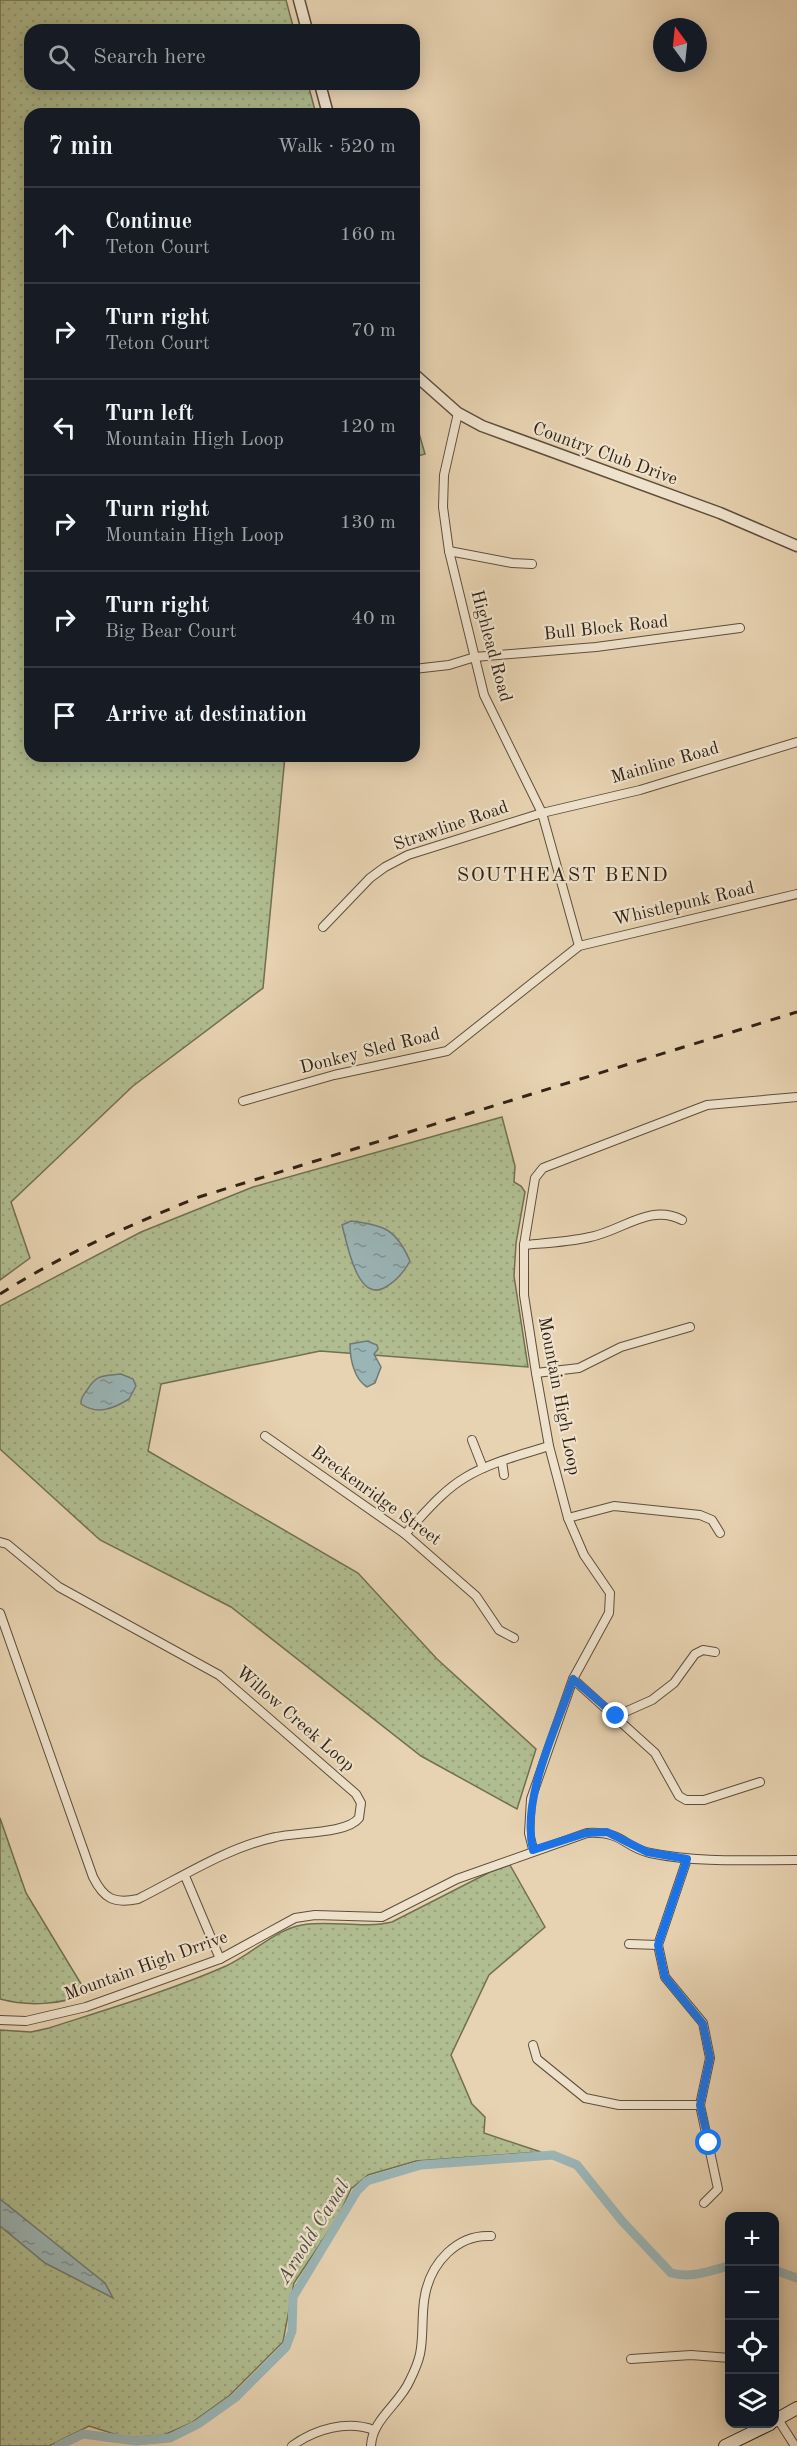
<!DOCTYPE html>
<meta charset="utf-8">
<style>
:root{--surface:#171b24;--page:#242831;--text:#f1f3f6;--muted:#9ea1a6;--line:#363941}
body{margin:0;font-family:"Old Standard TT",serif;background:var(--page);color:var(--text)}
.controls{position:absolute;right:18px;bottom:18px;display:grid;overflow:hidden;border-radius:12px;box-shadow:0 3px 15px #0003}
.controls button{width:54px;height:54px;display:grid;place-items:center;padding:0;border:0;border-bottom:2px solid var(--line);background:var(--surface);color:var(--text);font:30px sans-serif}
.compass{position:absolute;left:653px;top:18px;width:54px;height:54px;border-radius:50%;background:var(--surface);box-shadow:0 3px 15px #0003;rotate:345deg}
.stop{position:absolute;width:18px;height:18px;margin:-14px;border:4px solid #1a73e8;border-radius:50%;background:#fff}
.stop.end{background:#1a73e8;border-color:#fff;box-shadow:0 2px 6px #0008}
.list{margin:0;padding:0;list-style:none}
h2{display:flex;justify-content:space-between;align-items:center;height:78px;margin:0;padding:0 24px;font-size:26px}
h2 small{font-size:20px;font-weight:400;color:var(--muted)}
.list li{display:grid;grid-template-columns:39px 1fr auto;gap:18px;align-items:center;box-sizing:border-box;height:96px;padding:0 24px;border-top:2px solid var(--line)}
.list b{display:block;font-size:22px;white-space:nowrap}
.list p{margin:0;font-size:20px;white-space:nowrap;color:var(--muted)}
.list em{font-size:20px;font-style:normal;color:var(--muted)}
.icon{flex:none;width:33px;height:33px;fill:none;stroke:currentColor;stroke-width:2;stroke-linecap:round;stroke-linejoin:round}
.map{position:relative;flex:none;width:797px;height:2446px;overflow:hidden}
.search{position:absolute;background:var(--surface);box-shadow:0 3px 15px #0003;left:24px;top:24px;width:396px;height:66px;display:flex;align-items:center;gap:15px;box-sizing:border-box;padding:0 21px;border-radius:18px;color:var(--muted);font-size:22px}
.panel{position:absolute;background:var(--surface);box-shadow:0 3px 15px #0003;left:24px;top:108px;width:396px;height:654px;border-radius:18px}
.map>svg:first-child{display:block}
.grass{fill:url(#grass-dots);stroke:#707052;stroke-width:1.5}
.water{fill:url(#water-ripples);stroke:#707a76;stroke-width:1.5}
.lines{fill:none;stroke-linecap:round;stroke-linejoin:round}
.canal{stroke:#9ab5b6;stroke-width:9}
.minor-casing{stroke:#5e4e3c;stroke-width:10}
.tertiary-casing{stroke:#5e4e3c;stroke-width:13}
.secondary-casing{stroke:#302215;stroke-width:14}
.minor{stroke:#efe2cc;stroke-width:8}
.tertiary{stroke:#efe2cc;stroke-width:10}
.secondary{stroke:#efe2cc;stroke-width:12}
.rail{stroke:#302215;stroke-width:3;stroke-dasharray:10 10;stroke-linecap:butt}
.route{stroke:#1a73e8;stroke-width:8}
.labels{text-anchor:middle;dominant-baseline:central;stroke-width:4.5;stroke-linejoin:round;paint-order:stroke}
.street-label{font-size:18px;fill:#302215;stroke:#efe2cc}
.neighbourhood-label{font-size:20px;letter-spacing:1.5px;fill:#302215;stroke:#efe2cc}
.water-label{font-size:20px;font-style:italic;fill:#504e45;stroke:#efe2cc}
</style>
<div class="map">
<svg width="797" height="2446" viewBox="0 0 797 2446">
<defs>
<pattern id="grass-dots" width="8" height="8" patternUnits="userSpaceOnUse" patternTransform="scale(1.5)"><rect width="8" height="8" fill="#b0bd90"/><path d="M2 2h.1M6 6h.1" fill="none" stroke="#98a27b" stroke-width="1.8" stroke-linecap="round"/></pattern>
<pattern id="water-ripples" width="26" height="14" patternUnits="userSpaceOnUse" patternTransform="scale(1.5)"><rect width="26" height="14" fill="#9ab5b6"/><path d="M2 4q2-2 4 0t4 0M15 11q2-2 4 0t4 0" fill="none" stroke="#7e9393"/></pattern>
</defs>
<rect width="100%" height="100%" fill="#e7d2b1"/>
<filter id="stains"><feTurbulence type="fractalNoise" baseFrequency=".00333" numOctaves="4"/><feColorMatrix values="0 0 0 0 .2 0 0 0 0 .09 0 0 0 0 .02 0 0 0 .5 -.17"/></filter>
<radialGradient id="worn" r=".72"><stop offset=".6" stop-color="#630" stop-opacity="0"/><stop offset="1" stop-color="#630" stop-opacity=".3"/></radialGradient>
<!-- grass -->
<g class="grass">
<polygon points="0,0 286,0 294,30 30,30 30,84 308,84 316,114 30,114 30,756 285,756 263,988 133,1086 11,1202 30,1258 0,1280"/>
<polygon points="414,416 425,454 414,457"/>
<polygon points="502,1117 515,1166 514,1182 521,1186 525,1192 516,1243 514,1276 528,1367 320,1351 161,1384 148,1451 358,1573 437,1659 536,1749 517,1809 421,1756 231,1607 100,1540 0,1449 0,1306 141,1232 253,1187"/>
<path d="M0,1818L26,1893L86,1992C64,2006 25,2006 0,1999Z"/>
<path d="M510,1865L545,1927L489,1975L451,2055L472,2104L485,2117L484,2133L541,2152L416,2161L368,2175L351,2189L338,2217L294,2283L283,2342L229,2396L191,2423L164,2435L127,2438L89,2426L49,2446H0V2030L31,2032L49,2028C108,2009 169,1991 226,1966C251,1955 274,1930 302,1925C332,1920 363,1929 392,1922L490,1872Z"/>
</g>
<!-- water -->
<g class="water">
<path d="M351,1221C384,1225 396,1229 410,1261C404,1272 395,1282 384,1288C357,1302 347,1243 342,1225Z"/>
<path d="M367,1341L377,1345L378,1349L374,1354L381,1367L375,1383L367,1387C354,1379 350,1359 350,1344Z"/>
<path d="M121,1374L133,1379L136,1386L129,1399C113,1409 97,1415 81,1404C81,1397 83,1396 87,1390C97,1374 102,1376 121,1374Z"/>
<polygon points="0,2199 105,2283 113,2298 45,2263 0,2226"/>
</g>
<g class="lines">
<!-- canal -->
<g class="canal">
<polyline points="774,2270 797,2278"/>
<path d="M58,2446L83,2434L136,2441L170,2438L198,2424L236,2397L286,2347L292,2331L293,2297L357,2191L367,2181L421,2165L553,2155L577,2165L622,2221L671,2273C693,2279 709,2270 730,2266"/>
</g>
<!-- minor casing -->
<g class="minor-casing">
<g id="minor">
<polyline points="458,413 444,475 443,507 449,551 484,695 542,813 579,946"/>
<polyline points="449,551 512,563 532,564"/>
<polyline points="414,669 449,665 475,657 596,647 740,628"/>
<polyline points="323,927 370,878 385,867 408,855 542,813 640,790 797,742"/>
<polyline points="243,1101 334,1075 447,1051 579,946 797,894"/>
<path d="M524,1245C546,1243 568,1242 590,1237C622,1231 650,1203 682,1220"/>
<polyline points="536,1373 579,1368 621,1347 690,1327"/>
<polyline points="265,1436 405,1534 476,1596 499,1630 514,1638"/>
<polyline points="472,1440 483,1468"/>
<polyline points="502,1461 504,1475"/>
<polyline points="568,1518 614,1506 700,1515 712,1520 720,1533"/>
<path d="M405,1534C424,1514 442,1491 466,1477C491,1462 521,1455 549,1446"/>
<path d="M0,1542L7,1544L59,1587L219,1675L356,1794L361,1803L359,1818C347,1834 297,1832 276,1837C228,1847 182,1877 138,1899C114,1904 104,1899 93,1877L0,1613"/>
<polyline points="573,1679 655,1753 679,1796 686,1800 704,1800 760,1782"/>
<polyline points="616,1716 652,1700 674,1683 695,1654 703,1650 715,1652"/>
<polyline points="533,1849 529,1833 531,1799 573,1679 609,1613 610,1593 584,1555 568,1518 549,1446 536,1373 524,1295 524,1245 535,1178 543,1168 707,1105 797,1097"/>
<polyline points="687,1859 658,1945 665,1977 703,2023 710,2058 700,2105 718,2189 704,2203"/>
<polyline points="185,1876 220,1959"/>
<polyline points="629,1944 658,1945"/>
<path d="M0,2020L26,2021L86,2007L220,1959L295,1918L315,1915L382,1917L457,1879L587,1833C624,1831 623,1847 650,1853C698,1863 748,1860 797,1860"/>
<polyline points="533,2045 537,2059 585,2098 619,2105 700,2105"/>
<polyline points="631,2359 691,2355 730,2358"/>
<polyline points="774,2413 795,2446"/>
<path d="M292,2446C315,2429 347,2420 374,2430"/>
<path d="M371,2446C372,2419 400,2404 410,2380C414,2372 418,2363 420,2354C424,2335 421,2314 425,2295C431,2263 457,2234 491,2236"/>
</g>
</g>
<!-- tertiary casing -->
<g class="tertiary-casing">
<g id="tertiary">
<polyline points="299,0 307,30"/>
<polyline points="320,84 328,114"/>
<polyline points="414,374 458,413 482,426 720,513 797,546"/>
</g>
</g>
<!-- secondary casing -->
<g class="secondary-casing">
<g id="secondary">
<polyline points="774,2421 797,2408"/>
<polyline points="725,2446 770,2424"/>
</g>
</g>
<!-- minor -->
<use href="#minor" class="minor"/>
<!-- tertiary -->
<use href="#tertiary" class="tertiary"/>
<!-- secondary -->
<use href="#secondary" class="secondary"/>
<!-- rail -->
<path class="rail" d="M0,1294C63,1254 130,1225 199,1197L797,1012"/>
</g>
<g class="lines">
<!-- route -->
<path class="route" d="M616,1716L573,1679C556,1729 521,1798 533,1850L586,1833L607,1832L647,1852L687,1859L658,1945L665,1977L703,2024L710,2058L700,2105L709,2143"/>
</g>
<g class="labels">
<!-- street labels -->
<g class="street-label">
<text transform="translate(605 454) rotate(20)">Country Club Drive</text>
<text transform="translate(606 628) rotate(-6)">Bull Block Road</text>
<text transform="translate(491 646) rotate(75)">Highlead Road</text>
<text transform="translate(665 763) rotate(-16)">Mainline Road</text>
<text transform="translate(451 826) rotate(-19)">Strawline Road</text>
<text transform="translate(684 904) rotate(-13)">Whistlepunk Road</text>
<text transform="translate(370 1051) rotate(-14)">Donkey Sled Road</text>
<text transform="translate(559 1396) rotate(79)">Mountain High Loop</text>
<text transform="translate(376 1496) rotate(36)">Breckenridge Street</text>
<text transform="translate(295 1719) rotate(41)">Willow Creek Loop</text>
<text transform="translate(146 1966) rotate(-20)">Mountain High Drrive</text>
</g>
<!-- neighbourhood labels -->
<g class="neighbourhood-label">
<text x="563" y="876">SOUTHEAST BEND</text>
</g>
<!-- water labels -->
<g class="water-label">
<text transform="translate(314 2232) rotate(-58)">Arnold Canal</text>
</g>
</g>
<rect width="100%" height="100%" filter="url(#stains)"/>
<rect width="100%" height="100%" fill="url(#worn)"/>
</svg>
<div class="controls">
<button>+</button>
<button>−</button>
<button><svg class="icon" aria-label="locate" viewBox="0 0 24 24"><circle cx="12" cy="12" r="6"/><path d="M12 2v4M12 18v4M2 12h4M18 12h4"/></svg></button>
<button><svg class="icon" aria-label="layers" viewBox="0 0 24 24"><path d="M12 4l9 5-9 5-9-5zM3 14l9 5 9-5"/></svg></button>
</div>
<svg class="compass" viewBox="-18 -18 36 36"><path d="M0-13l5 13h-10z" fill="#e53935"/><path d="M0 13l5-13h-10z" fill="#9ea1a6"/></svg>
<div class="stop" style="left:709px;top:2143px"></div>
<div class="stop end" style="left:616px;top:1716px"></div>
<div class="search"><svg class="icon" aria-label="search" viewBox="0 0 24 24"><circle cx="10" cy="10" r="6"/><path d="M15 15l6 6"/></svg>Search here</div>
<section class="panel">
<h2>7 min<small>Walk · 520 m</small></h2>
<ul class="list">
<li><svg class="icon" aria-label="ahead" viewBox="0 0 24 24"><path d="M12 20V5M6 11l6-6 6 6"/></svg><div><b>Continue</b><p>Teton Court</p></div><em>160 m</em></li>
<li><svg class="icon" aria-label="right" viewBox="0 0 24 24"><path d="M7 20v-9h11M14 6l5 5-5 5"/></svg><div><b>Turn right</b><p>Teton Court</p></div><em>70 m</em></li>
<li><svg class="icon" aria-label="left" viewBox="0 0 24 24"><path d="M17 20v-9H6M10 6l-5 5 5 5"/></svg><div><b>Turn left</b><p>Mountain High Loop</p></div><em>120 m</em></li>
<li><svg class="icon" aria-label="right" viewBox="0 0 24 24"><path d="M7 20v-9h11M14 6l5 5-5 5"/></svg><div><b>Turn right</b><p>Mountain High Loop</p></div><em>130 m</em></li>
<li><svg class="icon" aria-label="right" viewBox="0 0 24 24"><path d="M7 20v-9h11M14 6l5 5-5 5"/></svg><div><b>Turn right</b><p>Big Bear Court</p></div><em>40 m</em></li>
<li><svg class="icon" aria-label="arrive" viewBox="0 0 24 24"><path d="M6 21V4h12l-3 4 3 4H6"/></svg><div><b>Arrive at destination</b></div></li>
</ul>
</section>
</div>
